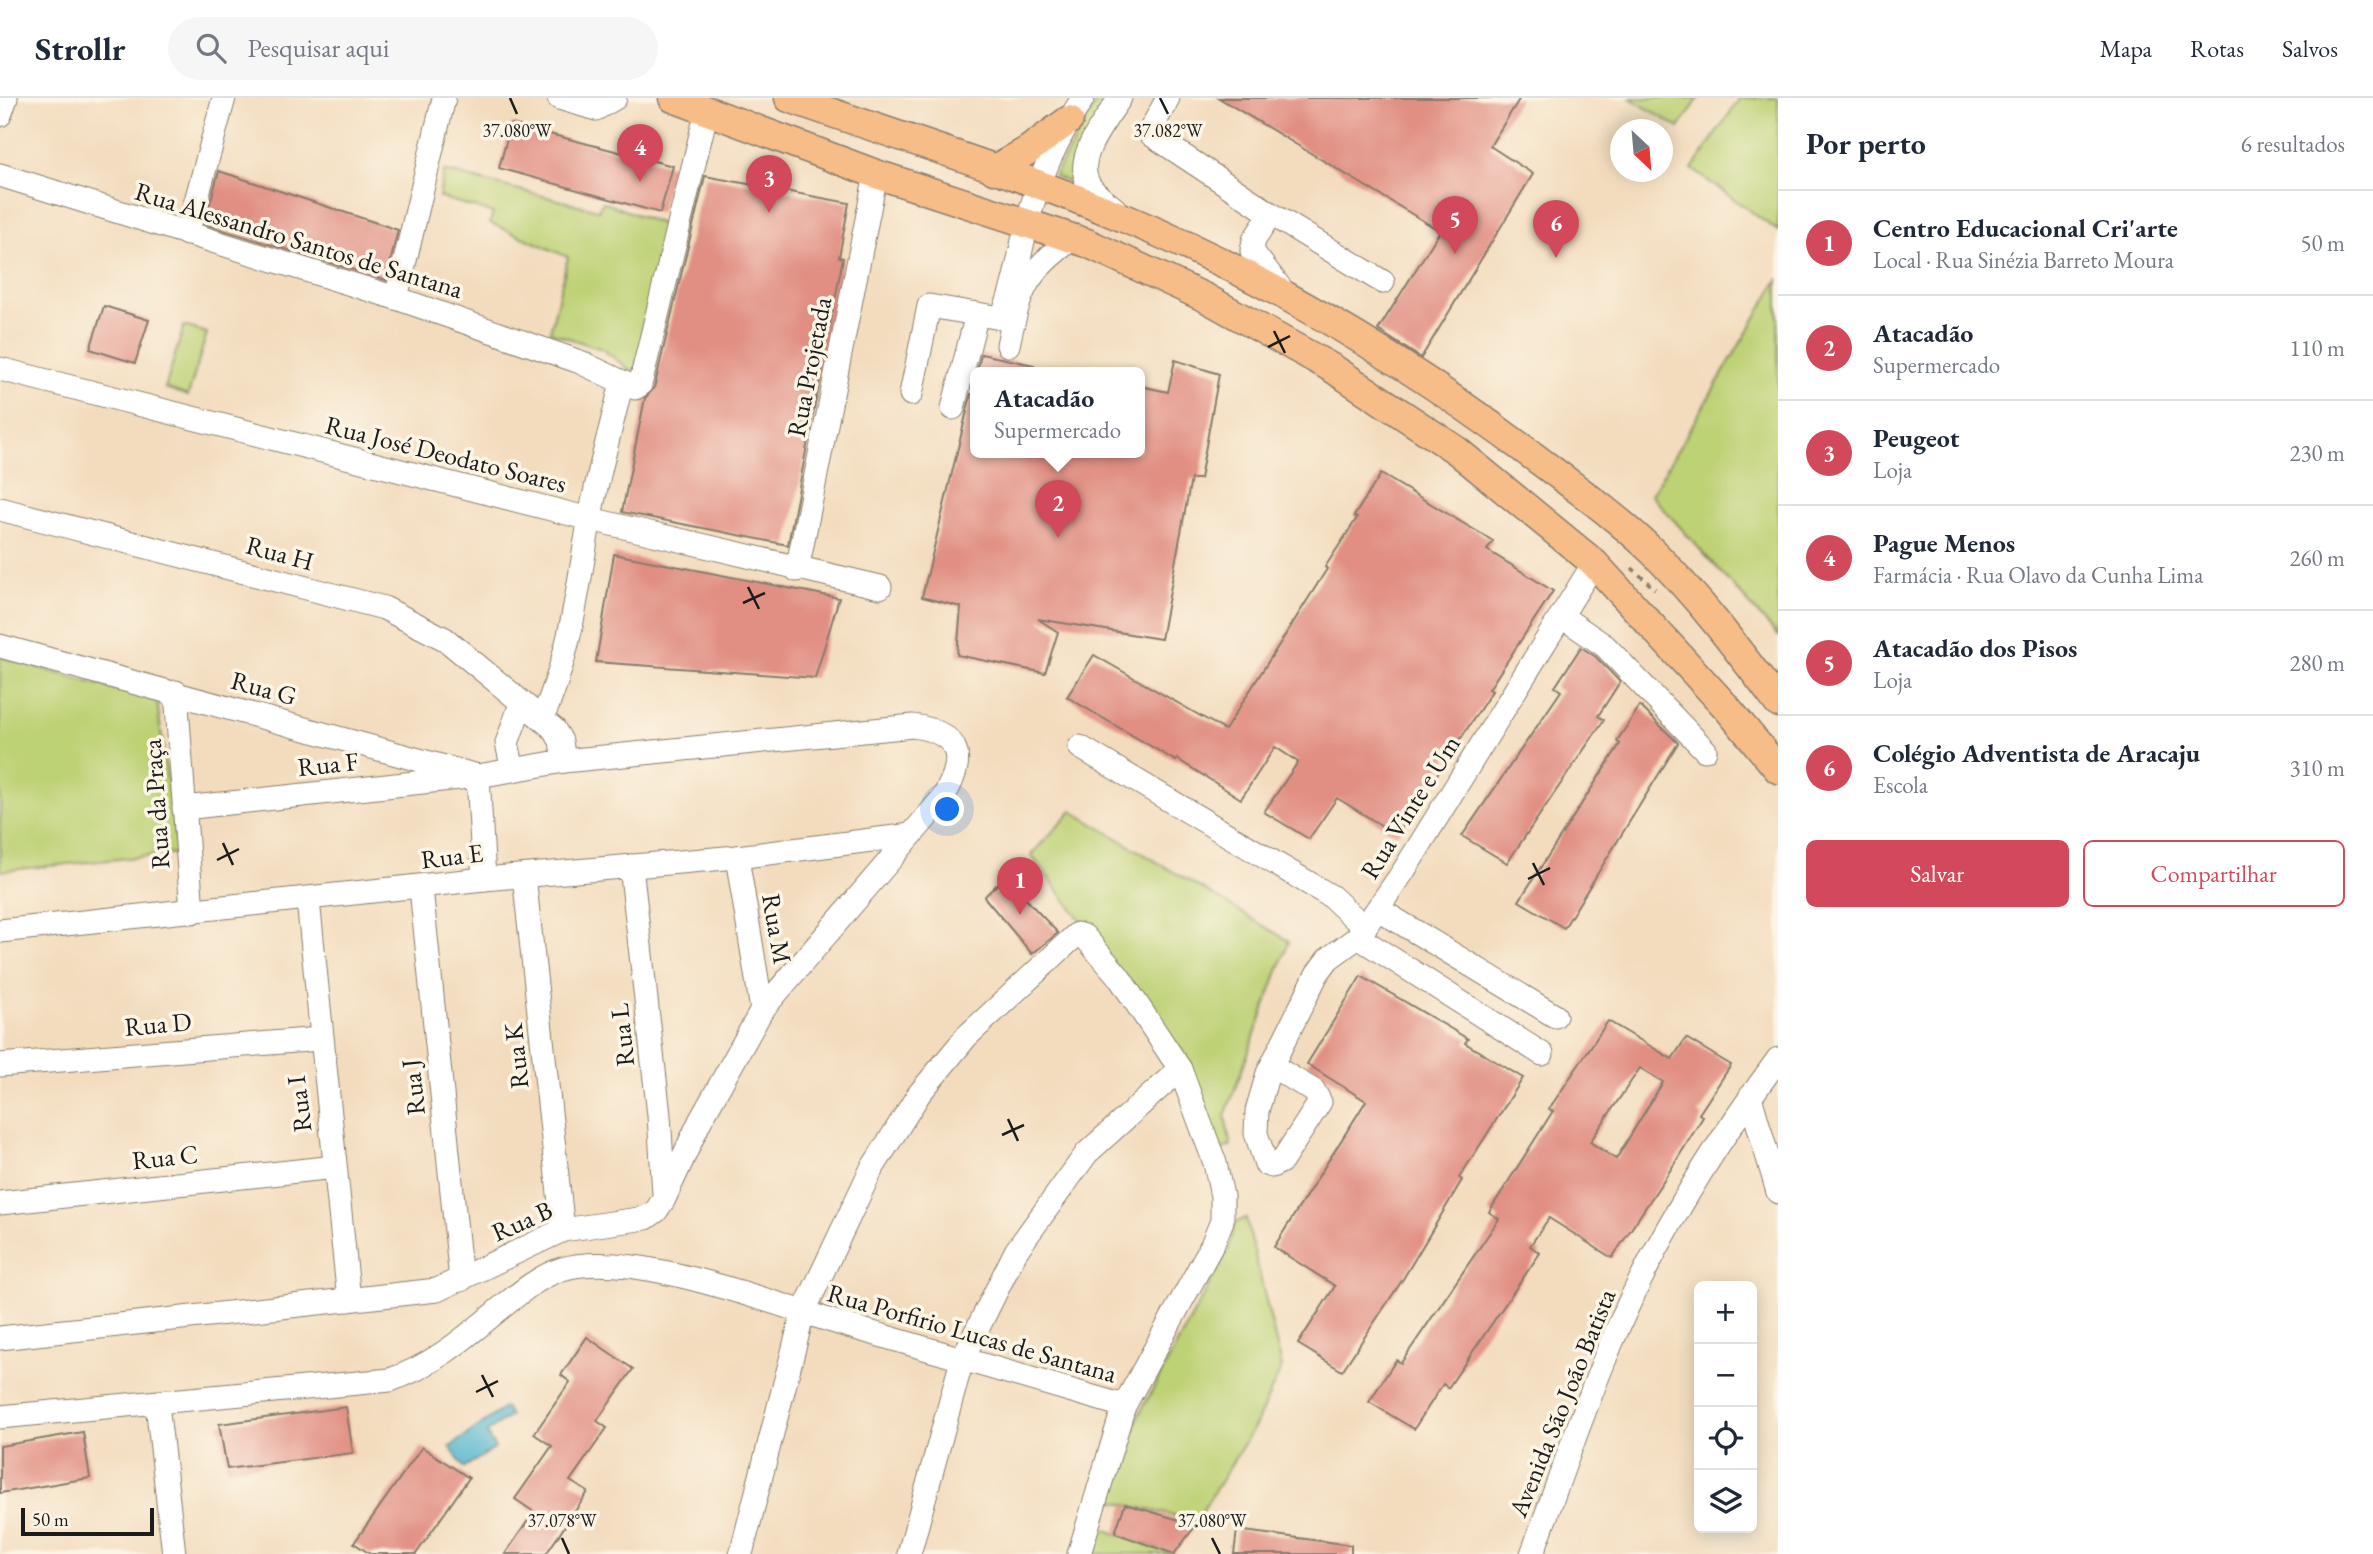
<!DOCTYPE html>
<html lang="pt">
<meta charset="utf-8">
<style>
:root{--surface:#fff;--page:#f6f6f7;--text:#1f2937;--muted:#747a83;--line:#e0e1e3;--accent:#d1495b}
body{margin:0;font-family:"EB Garamond",serif;background:var(--page);color:var(--text)}
.controls{position:absolute;right:21px;bottom:21px;display:grid;overflow:hidden;border-radius:10px;box-shadow:0 4px 18px #0003}
.controls button{width:63px;height:63px;display:grid;place-items:center;padding:0;border:0;border-bottom:2px solid var(--line);background:var(--surface);color:var(--text);font:35px sans-serif}
.compass{position:absolute;left:1610px;top:21px;width:63px;height:63px;border-radius:50%;background:var(--surface);box-shadow:0 4px 18px #0003;rotate:154deg}
.scale{position:absolute;left:21px;bottom:18px;width:133px;box-sizing:border-box;padding-left:7px;border:4px solid #1c1c1c;border-top:0;font-size:19px;line-height:24px;white-space:nowrap;color:#1c1c1c;-webkit-text-stroke:5px #fcf5e5;paint-order:stroke}
.you{position:absolute;left:948px;top:712px;width:24px;height:24px;margin:-18px;border:5px solid #fff;border-radius:50%;background:#1a73e8;box-shadow:0 0 0 10px #1a73e833}
.badge{display:grid;place-items:center;width:46px;height:46px;border-radius:50%;background:var(--accent);color:#fff;font-size:23px;font-weight:700}
.pin{position:absolute;translate:-50% -58px;filter:drop-shadow(0 2px 4px #0008)}
.pin::after{content:'';position:absolute;top:37px;width:24px;height:21px;background:inherit;clip-path:polygon(0 0,100% 0,50% 100%)}
.popup{position:absolute;left:970px;top:269px;width:175px;height:91px;box-sizing:border-box;display:grid;place-content:center;border-radius:10px;background:var(--surface);filter:drop-shadow(0 2px 5px #0005);font-size:23px;white-space:nowrap;color:var(--muted)}
.popup b{font-size:26px;color:var(--text)}
.popup::after{content:'';position:absolute;left:50%;top:100%;margin-left:-14px;border:14px solid transparent;border-top-color:var(--surface)}
.list{margin:0;padding:0;list-style:none}
h2{display:flex;justify-content:space-between;align-items:center;height:91px;margin:0;padding:0 28px;font-size:30px}
h2 small{font-size:23px;font-weight:400;color:var(--muted)}
.list li{display:grid;grid-template-columns:46px 1fr auto;gap:21px;align-items:center;box-sizing:border-box;height:105px;padding:0 28px;border-top:2px solid var(--line)}
.list b{display:block;font-size:26px;white-space:nowrap}
.list p{margin:0;font-size:23px;white-space:nowrap;color:var(--muted)}
.list em{font-size:23px;font-style:normal;color:var(--muted)}
.actions{display:flex;gap:14px;padding:21px 28px}
.actions a{flex:1;padding:16px 0;border:2px solid var(--accent);border-radius:10px;text-align:center;font-size:24px;color:var(--accent)}
.actions .main{background:var(--accent);color:#fff}
.icon{flex:none;width:38px;height:38px;fill:none;stroke:currentColor;stroke-width:2;stroke-linecap:round;stroke-linejoin:round}
.map{position:relative;flex:none;width:1778px;height:1456px;overflow:hidden}
header{display:flex;align-items:center;gap:42px;box-sizing:border-box;height:98px;padding:0 35px;background:var(--surface);border-bottom:2px solid var(--line)}
header strong{font-size:33px}
nav{display:flex;gap:38px;margin-inline-start:auto;font-size:24px}
.search{width:490px;height:63px;background:var(--page);display:flex;align-items:center;gap:18px;box-sizing:border-box;padding:0 24px;border-radius:38px;color:var(--muted);font-size:26px}
main{display:flex}
aside{flex:1;background:var(--surface)}
.map>svg:first-child{display:block}
.green{fill:#bdd175;stroke:#6c7648;stroke-width:2}
.water{fill:#4eb4cd;stroke:#356874;stroke-width:2}
.building{fill:#e18f83;fill-rule:evenodd}
.lines{fill:none;stroke-linecap:round;stroke-linejoin:round}
.minor-casing{stroke:#887c6d;stroke-width:25}
.major-casing{stroke:#887c6d;stroke-width:31}
.path{stroke:#887c6d;stroke-width:3.5;stroke-dasharray:5 5;stroke-linecap:butt}
.minor{stroke:#fff;stroke-width:23}
.major{stroke:#f7bd88;stroke-width:28}
.ticks{fill:none;stroke:#1c1c1c;stroke-width:2.5}
.labels{text-anchor:middle;dominant-baseline:central;stroke-width:7;stroke-linejoin:round;paint-order:stroke}
.street-label{font-size:26px;fill:#1c1c1c;stroke:#fcf5e5}
.ticks-label{font-size:18px;text-anchor:middle;fill:#1c1c1c;stroke:#fcf5e5;stroke-width:7;stroke-linejoin:round;paint-order:stroke}
</style>
<header>
<strong>Strollr</strong>
<div class="search"><svg class="icon" aria-label="search" viewBox="0 0 24 24"><circle cx="10" cy="10" r="6"/><path d="M15 15l6 6"/></svg>Pesquisar aqui</div>
<nav><a>Mapa</a><a>Rotas</a><a>Salvos</a></nav>
</header>
<main>
<div class="map">
<svg width="1778" height="1456" viewBox="0 0 1778 1456">
<rect width="100%" height="100%" fill="#fcf5e5"/>
<filter id="ink" filterUnits="userSpaceOnUse"><feTurbulence type="fractalNoise" baseFrequency=".0143" numOctaves="2"/><feDisplacementMap in="SourceGraphic" scale="14" xChannelSelector="R" yChannelSelector="G"/><feConvolveMatrix kernelMatrix="1 2 1 2 8 2 1 2 1" color-interpolation-filters="sRGB"/></filter>
<filter id="wash" filterUnits="userSpaceOnUse"><feTurbulence type="fractalNoise" baseFrequency=".00686" numOctaves="4" result="noise"/><feDisplacementMap in="SourceGraphic" scale="28" xChannelSelector="R" yChannelSelector="G"/><feGaussianBlur stdDeviation="1.57" result="paint"/><feColorMatrix in="noise" values="0 0 0 0 0 0 0 0 0 0 0 0 0 0 0 0 0 1.4 0 .05"/><feComposite in="paint" operator="in"/></filter>
<g filter="url(#wash)">
<rect width="100%" height="100%" fill="#f3dcbe"/>
<!-- green -->
<g class="green">
<polygon points="1099,0 1117,0 1081,89 1054,78"/>
<polygon points="1630,0 1699,0 1679,30"/>
<polygon points="1740,0 1778,0 1778,133 1692,71"/>
<polygon points="444,73 598,112 603,104 667,128 637,277 602,251 550,234 568,159 490,125 493,115 439,99"/>
<polygon points="1778,182 1778,538 1651,397"/>
<polygon points="184,228 207,235 188,298 165,290"/>
<polygon points="0,559 157,603 177,755 0,773"/>
<polygon points="1072,713 1289,843 1225,1018 1231,1048 1220,1052 1179,951 1031,757"/>
<polygon points="1246,1120 1282,1269 1256,1326 1196,1423 1108,1402 1139,1317 1229,1150 1235,1125"/>
<polygon points="1100,1430 1174,1456 1093,1456"/>
</g>
<!-- water -->
<polygon class="water" points="505,1309 510,1318 486,1335 495,1350 464,1370 450,1349"/>
<g id="blocks">
<!-- building -->
<g class="building">
<polygon points="1219,0 1520,0 1490,48 1533,76 1421,260 1378,232 1440,133"/>
<polygon points="511,26 673,68 660,115 499,70"/>
<polygon points="219,73 398,132 386,182 204,126"/>
<polygon points="705,78 849,105 839,159 843,160 788,447 622,414 645,300 654,290"/>
<polygon points="104,208 149,222 135,265 90,251"/>
<polygon points="981,256 1034,267 1033,274 977,274"/>
<polygon points="1175,262 1219,276 1200,381 1191,381 1161,541 1038,521 1058,534 1045,575 957,557 961,509 922,499 971,296 976,296 976,354 1140,354 1140,288 1168,294"/>
<polygon points="1381,376 1493,443 1487,452 1553,493 1489,591 1492,593 1397,737 1337,700 1309,741 1264,714 1298,664 1275,649 1241,701 1177,661 1176,663 1067,599 1094,557 1225,632 1327,471 1325,469 1357,420 1354,418"/>
<polygon points="614,456 839,500 815,580 596,564"/>
<polygon points="1581,549 1596,559 1620,584 1598,618 1604,622 1507,765 1462,738 1561,593 1555,589"/>
<polygon points="1640,608 1678,645 1564,830 1519,803 1620,646 1617,643"/>
<polygon points="1005,779 1058,835 1032,856 984,799"/>
<polygon points="1361,878 1448,929 1468,941 1465,945 1523,980 1459,1080 1462,1082 1403,1181 1342,1273 1298,1246 1335,1188 1274,1149 1366,1003 1307,966"/>
<path d="M1608,923L1672,961L1686,940L1731,967L1699,1016L1703,1019L1673,1068L1612,1160L1549,1120L1530,1148L1540,1155L1448,1290L1443,1286L1414,1331L1369,1304L1396,1262L1401,1265L1499,1121L1489,1114L1553,1013L1549,1011ZM1640,970L1663,984L1616,1061L1590,1044Z"/>
<polygon points="587,1239 633,1271 597,1323 607,1330 570,1383 588,1394 546,1456 505,1456 534,1414 515,1401 552,1348 534,1336 570,1284 561,1277"/>
<polygon points="346,1309 353,1355 227,1371 219,1326"/>
<polygon points="83,1334 90,1380 0,1395 0,1348"/>
<polygon points="422,1349 469,1380 416,1456 370,1456 354,1445"/>
<polygon points="1125,1406 1196,1427 1174,1456 1115,1435"/>
<polygon points="1237,1432 1351,1447 1351,1456 1234,1456"/>
</g>
</g>
</g>
<g filter="url(#ink)">
<use href="#blocks" fill-opacity="0" stroke="#887c6d" stroke-width="2"/>
<g class="lines">
<!-- minor casing -->
<g class="minor-casing">
<g id="minor">
<polyline points="559,0 596,11 615,0"/>
<polyline points="1168,0 1151,31 1152,37 1271,116 1383,184"/>
<polyline points="0,17 6,0"/>
<path d="M0,77L396,200L580,264L622,284C611,331 597,378 589,425C577,494 571,555 542,621"/>
<path d="M1116,112C1107,104 1093,96 1088,85C1074,59 1106,22 1120,0"/>
<polyline points="1271,116 1254,142 1252,153 1282,192"/>
<polyline points="187,136 224,0"/>
<polyline points="396,200 444,0"/>
<path d="M1001,220C1016,189 1019,155 1028,122C1039,79 1059,37 1083,0"/>
<path d="M1008,247C1020,192 1025,175 1072,141"/>
<polyline points="0,271 590,421 880,489"/>
<polyline points="622,284 635,290 640,287 707,12"/>
<polyline points="911,296 929,208 1013,222"/>
<polyline points="953,310 977,216"/>
<polyline points="0,411 384,510 445,541 554,631 561,643 564,663"/>
<polyline points="797,472 876,76"/>
<polyline points="1561,518 1605,548 1705,652"/>
<path d="M0,548L478,678L564,663L913,628C962,635 967,661 942,701L762,912L700,1023L664,1101L656,1113L646,1120L563,1132L437,1192L0,1240"/>
<polyline points="176,594 192,814"/>
<polyline points="1080,649 1332,799 1365,830"/>
<polyline points="513,672 507,645 521,606"/>
<polyline points="184,710 478,678 484,781"/>
<polyline points="737,759 762,912"/>
<polyline points="631,768 659,1017 664,1096"/>
<polyline points="524,778 563,1132"/>
<polyline points="421,790 461,1182"/>
<polyline points="308,802 349,1202"/>
<polyline points="1378,811 1555,918"/>
<polyline points="0,833 484,781 737,759 911,737"/>
<polyline points="1358,839 1542,956"/>
<polyline points="0,967 320,941"/>
<polyline points="1272,968 1314,993 1320,1004 1282,1063 1272,1068 1266,1066 1256,1035 1257,1013 1268,975 1317,876 1328,861 1358,839 1403,774 1594,465"/>
<polyline points="1750,999 1778,1094"/>
<polyline points="0,1105 335,1069"/>
<polyline points="157,1306 174,1456"/>
<path d="M0,1319L390,1282C430,1269 464,1241 496,1214C516,1198 537,1179 562,1171C632,1150 773,1206 845,1227C938,1254 1031,1281 1124,1308"/>
<polyline points="741,1456 803,1215 871,1072 919,996 967,938 1077,836 1084,838 1119,879 1180,971 1215,1065 1222,1098 1222,1123 1212,1147 1124,1308 1079,1456"/>
<polyline points="909,1456 962,1262 1016,1153 1087,1055 1180,971"/>
<path d="M1532,1456C1558,1386 1582,1315 1611,1246C1653,1145 1714,1048 1778,961"/>
</g>
</g>
<!-- major casing -->
<g class="major-casing">
<g id="major">
<polyline points="673,0 876,76 1087,145 1206,200 1332,270 1456,352 1594,465 1728,611 1778,671"/>
<path d="M789,0C900,39 1015,74 1124,120C1269,180 1407,264 1533,358C1573,388 1617,419 1653,454C1700,501 1738,552 1778,605"/>
<polyline points="994,72 1027,53 1069,22"/>
</g>
</g>
<!-- path -->
<polyline class="path" points="1632,470 1655,491"/>
<!-- minor -->
<use href="#minor" class="minor"/>
<!-- major -->
<use href="#major" class="major"/>
</g>
</g>
<!-- ticks -->
<path class="ticks" d="M510,0L517,16M1160,0L1168,16M1274,233L1285,255M1268,249L1290,238M748,489L759,511M743,505L765,495M223,745L233,767M217,762L239,751M1533,765L1544,787M1528,781L1550,770M1008,1021L1018,1043M1002,1037L1024,1027M482,1277L493,1299M476,1294L498,1283M562,1440L569,1456M1212,1440L1220,1456"/>
<g class="labels">
<!-- street labels -->
<g class="street-label">
<text transform="translate(299 142) rotate(17)">Rua Alessandro Santos de Santana</text>
<text transform="translate(809 269) rotate(-79)">Rua Projetada</text>
<text transform="translate(446 356) rotate(14)">Rua José Deodato Soares</text>
<text transform="translate(280 455) rotate(15)">Rua H</text>
<text transform="translate(264 590) rotate(15)">Rua G</text>
<text transform="translate(328 666) rotate(-6)">Rua F</text>
<text transform="translate(156 706) rotate(-94)">Rua da Praça</text>
<text transform="translate(1410 709) rotate(-58)">Rua Vinte e Um</text>
<text transform="translate(452 758) rotate(-7)">Rua E</text>
<text transform="translate(777 831) rotate(80)">Rua M</text>
<text transform="translate(158 926) rotate(-5)">Rua D</text>
<text transform="translate(622 937) rotate(-96)">Rua L</text>
<text transform="translate(516 958) rotate(-96)">Rua K</text>
<text transform="translate(413 989) rotate(-96)">Rua J</text>
<text transform="translate(299 1006) rotate(-97)">Rua I</text>
<text transform="translate(165 1059) rotate(-6)">Rua C</text>
<text transform="translate(522 1123) rotate(-24)">Rua B</text>
<text transform="translate(972 1235) rotate(16)">Rua Porfirio Lucas de Santana</text>
<text transform="translate(1562 1305) rotate(-68)">Avenida São João Batista</text>
</g>
</g>
<g class="ticks-label">
<text x="517" y="39">37.080°W</text>
<text x="1168" y="39">37.082°W</text>
<text x="562" y="1429">37.078°W</text>
<text x="1212" y="1429">37.080°W</text>
</g>
</svg>
<div class="controls">
<button>+</button>
<button>−</button>
<button><svg class="icon" aria-label="locate" viewBox="0 0 24 24"><circle cx="12" cy="12" r="6"/><path d="M12 2v4M12 18v4M2 12h4M18 12h4"/></svg></button>
<button><svg class="icon" aria-label="layers" viewBox="0 0 24 24"><path d="M12 4l9 5-9 5-9-5zM3 14l9 5 9-5"/></svg></button>
</div>
<svg class="compass" viewBox="-18 -18 36 36"><path d="M0-13l5 13h-10z" fill="#e53935"/><path d="M0 13l5-13h-10z" fill="#747a83"/></svg>
<div class="scale">50 m</div>
<div class="you"></div>
<div class="pin badge" style="left:1020px;top:817px">1</div>
<div class="pin badge" style="left:1058px;top:440px">2</div>
<div class="popup"><b>Atacadão</b>Supermercado</div>
<div class="pin badge" style="left:769px;top:115px">3</div>
<div class="pin badge" style="left:640px;top:84px">4</div>
<div class="pin badge" style="left:1455px;top:156px">5</div>
<div class="pin badge" style="left:1556px;top:160px">6</div>
</div>
<aside>
<h2>Por perto<small>6 resultados</small></h2>
<ul class="list">
<li><span class="badge">1</span><div><b>Centro Educacional Cri'arte</b><p>Local · Rua Sinézia Barreto Moura</p></div><em>50 m</em></li>
<li><span class="badge">2</span><div><b>Atacadão</b><p>Supermercado</p></div><em>110 m</em></li>
<li><span class="badge">3</span><div><b>Peugeot</b><p>Loja</p></div><em>230 m</em></li>
<li><span class="badge">4</span><div><b>Pague Menos</b><p>Farmácia · Rua Olavo da Cunha Lima</p></div><em>260 m</em></li>
<li><span class="badge">5</span><div><b>Atacadão dos Pisos</b><p>Loja</p></div><em>280 m</em></li>
<li><span class="badge">6</span><div><b>Colégio Adventista de Aracaju</b><p>Escola</p></div><em>310 m</em></li>
</ul>
<div class="actions"><a class="main">Salvar</a><a>Compartilhar</a></div>
</aside>
</main>
